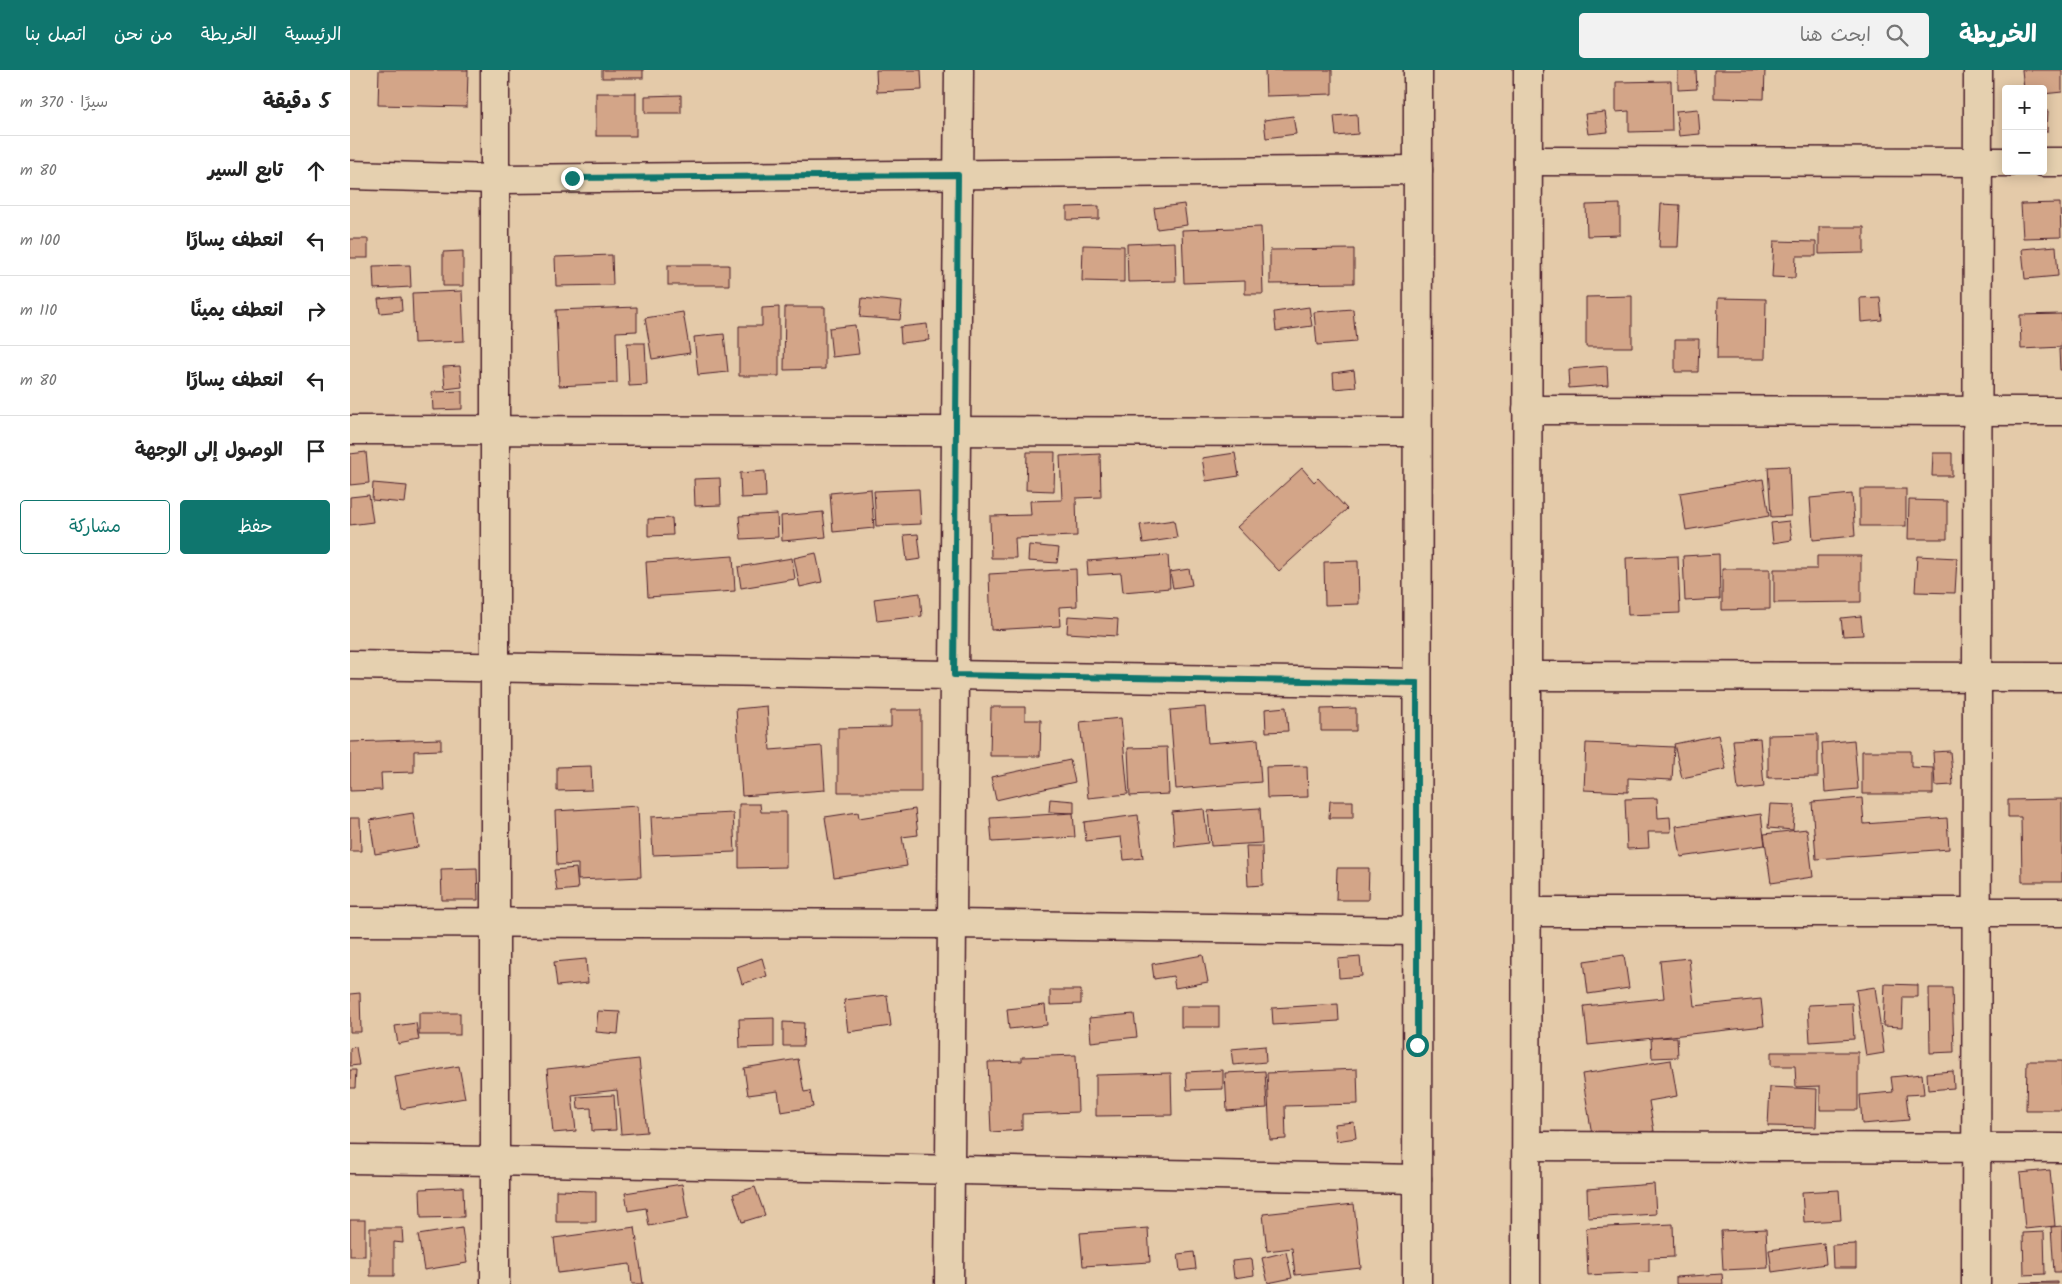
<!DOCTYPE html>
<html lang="ar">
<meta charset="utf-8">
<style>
:root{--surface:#fff;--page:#f2f2f2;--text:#222;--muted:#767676;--line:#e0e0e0;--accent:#0f766e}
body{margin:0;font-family:Kalam,"Playpen Sans Arabic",sans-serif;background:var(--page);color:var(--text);direction:rtl}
.controls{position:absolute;right:15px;top:15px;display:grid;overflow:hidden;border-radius:5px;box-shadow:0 2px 12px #0003}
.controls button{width:45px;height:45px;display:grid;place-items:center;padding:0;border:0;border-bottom:1px solid var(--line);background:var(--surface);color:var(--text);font:25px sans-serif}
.stop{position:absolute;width:15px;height:15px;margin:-11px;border:4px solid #0f766e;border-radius:50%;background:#fff}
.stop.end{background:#0f766e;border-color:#fff;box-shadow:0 1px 5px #0008}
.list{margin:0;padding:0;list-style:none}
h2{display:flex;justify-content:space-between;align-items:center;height:65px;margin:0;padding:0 20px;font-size:21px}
h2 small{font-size:16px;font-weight:400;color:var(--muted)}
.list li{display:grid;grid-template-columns:32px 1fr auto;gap:15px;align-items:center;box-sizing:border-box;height:70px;padding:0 20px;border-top:1px solid var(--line)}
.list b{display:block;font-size:19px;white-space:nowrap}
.list em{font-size:16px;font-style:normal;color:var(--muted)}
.actions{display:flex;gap:10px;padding:15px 20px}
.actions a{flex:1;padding:11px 0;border:1px solid var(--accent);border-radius:5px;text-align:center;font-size:18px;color:var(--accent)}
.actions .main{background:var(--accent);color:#fff}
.icon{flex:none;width:28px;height:28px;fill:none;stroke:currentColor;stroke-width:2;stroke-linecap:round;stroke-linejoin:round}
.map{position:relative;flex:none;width:1712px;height:1214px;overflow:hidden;direction:ltr}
header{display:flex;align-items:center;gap:30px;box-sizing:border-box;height:70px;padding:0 25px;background:var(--accent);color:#fff}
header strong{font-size:24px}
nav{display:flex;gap:28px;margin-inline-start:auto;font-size:18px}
.search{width:350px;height:45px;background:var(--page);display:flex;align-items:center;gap:12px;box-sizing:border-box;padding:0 18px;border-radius:5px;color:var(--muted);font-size:19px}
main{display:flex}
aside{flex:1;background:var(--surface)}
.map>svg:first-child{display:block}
.building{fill:#d3a588;stroke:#4a1f2b}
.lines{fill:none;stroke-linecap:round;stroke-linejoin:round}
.street-casing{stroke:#4a1f2b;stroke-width:31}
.secondary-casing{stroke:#4a1f2b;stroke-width:31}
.street{stroke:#e5d0af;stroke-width:28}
.secondary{stroke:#e5d0af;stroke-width:28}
.route{stroke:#0f766e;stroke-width:6}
</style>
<header>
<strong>الخريطة</strong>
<div class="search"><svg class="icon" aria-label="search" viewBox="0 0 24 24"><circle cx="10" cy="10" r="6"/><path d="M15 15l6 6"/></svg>ابحث هنا</div>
<nav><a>الرئيسية</a><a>الخريطة</a><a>من نحن</a><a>اتصل بنا</a></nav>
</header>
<main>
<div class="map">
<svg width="1712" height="1214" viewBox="0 0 1712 1214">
<rect width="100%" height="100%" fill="#e4caa9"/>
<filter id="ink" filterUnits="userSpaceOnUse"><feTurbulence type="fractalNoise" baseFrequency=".02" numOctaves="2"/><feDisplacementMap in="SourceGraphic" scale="10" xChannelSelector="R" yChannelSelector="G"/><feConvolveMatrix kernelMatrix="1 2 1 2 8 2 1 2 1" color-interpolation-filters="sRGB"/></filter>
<g filter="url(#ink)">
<!-- building -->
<g class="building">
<polygon points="29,0 118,0 117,37 28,35"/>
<rect x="252" y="0" width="41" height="8"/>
<polygon points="526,0 571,0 572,20 527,22"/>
<polygon points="915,0 982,0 982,24 916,26"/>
<polygon points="1328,0 1346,0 1347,19 1328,20"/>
<polygon points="1364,0 1415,0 1414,29 1364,28"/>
<polygon points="1672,0 1712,0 1712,22 1693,24 1693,19 1674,19"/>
<polygon points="1321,11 1322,61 1279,62 1279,41 1266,42 1266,12"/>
<rect x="246" y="23" width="40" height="43"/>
<polygon points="331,25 331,43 295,43 295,26"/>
<polygon points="1348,39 1350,64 1329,66 1326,41"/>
<polygon points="1693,41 1698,41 1697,62 1693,62"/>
<polygon points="1255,42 1258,62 1238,64 1235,44"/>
<polygon points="1007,44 1008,64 986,66 984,46"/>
<polygon points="943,46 946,64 916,68 914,50"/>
<polygon points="1710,133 1711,167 1673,168 1671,134"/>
<polygon points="834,134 837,155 807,159 804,138"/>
<polygon points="1270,134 1270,165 1237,166 1236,135"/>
<polygon points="1311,134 1330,135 1328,177 1309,177"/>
<polygon points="749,136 749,149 717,150 717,137"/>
<polygon points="911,157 913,224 895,224 895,211 834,213 832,160"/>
<polygon points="1469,157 1514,157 1514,183 1469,184"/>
<rect x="0" y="169" width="18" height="19"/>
<polygon points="1424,171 1466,172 1466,186 1446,186 1445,208 1422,207"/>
<polygon points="825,172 826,211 778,212 777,174"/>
<polygon points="733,175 774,176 774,212 732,211"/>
<polygon points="1706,176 1708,206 1675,209 1672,179"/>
<polygon points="1004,179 1004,213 920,214 920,180"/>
<polygon points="113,181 113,216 93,216 93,182"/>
<polygon points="262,185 263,215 206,216 205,187"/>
<polygon points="60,195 61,217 24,219 23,196"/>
<rect x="318" y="195" width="61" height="20"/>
<polygon points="112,221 114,271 64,273 62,223"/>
<polygon points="1282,226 1282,277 1236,277 1236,227"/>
<polygon points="51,227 52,241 30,243 28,229"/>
<polygon points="1530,227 1532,250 1511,252 1510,228"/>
<polygon points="512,228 552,232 550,250 510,247"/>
<polygon points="1368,228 1416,229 1415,289 1367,289"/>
<polygon points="287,237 287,261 266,262 267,313 209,316 206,240"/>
<polygon points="429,237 429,306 389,306 389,256 412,256 412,238"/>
<polygon points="435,237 475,237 475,299 434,300"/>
<polygon points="959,237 962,256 926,261 924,242"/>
<polygon points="1003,239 1006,272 967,275 964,242"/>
<polygon points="333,242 340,283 302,289 295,248"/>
<polygon points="1712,244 1712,277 1671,279 1670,245"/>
<polygon points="577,254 579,270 551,273 550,257"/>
<polygon points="505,255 509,284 482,287 479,258"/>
<polygon points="374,264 378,302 348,305 344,267"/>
<polygon points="1325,269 1349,269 1348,302 1325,302"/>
<polygon points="277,273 295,273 297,315 279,316"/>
<polygon points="1709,279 1712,279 1712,300 1710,300"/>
<polygon points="110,296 112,317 95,319 93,297"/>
<polygon points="1257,296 1258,315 1219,318 1218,299"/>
<polygon points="1004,300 1006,317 984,319 983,303"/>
<polygon points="112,321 112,339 83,340 82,322"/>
<polygon points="16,382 19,413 0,415 0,384"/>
<polygon points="677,382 705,382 704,421 676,420"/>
<polygon points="885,383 889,406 856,411 852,388"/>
<polygon points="1583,383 1602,383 1602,406 1582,406"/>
<polygon points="750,384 751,427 726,428 727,466 665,468 666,488 641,488 640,446 681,445 680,431 712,430 710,386"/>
<polygon points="1439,396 1441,446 1421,447 1418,397"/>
<polygon points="952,398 964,412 968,408 997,439 929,501 887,457"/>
<polygon points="415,401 416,427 391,428 390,403"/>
<polygon points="370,408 371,435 345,436 344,409"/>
<polygon points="1413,409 1419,446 1336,460 1330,423"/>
<polygon points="23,413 57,416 55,433 22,430"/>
<polygon points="521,419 524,458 483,462 480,423"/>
<polygon points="569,419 571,454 526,456 524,421"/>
<rect x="1510" y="419" width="46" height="37"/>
<polygon points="1502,424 1505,466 1463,470 1460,428"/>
<polygon points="19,425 23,452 0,455 0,427"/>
<polygon points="1559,430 1597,431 1597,469 1558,469"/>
<polygon points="473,442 476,467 432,471 431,446"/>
<polygon points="427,444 428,467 391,469 389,446"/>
<polygon points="322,448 323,465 298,466 298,449"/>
<polygon points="824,450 827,468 793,473 790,455"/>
<polygon points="1439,451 1442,470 1423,473 1421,453"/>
<polygon points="568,464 571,489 557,491 554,465"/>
<polygon points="679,475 709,478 707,493 678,491"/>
<polygon points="466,483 472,512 450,517 444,488"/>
<polygon points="1369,484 1370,529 1335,531 1333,486"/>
<polygon points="818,485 820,518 773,522 771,503 738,505 737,491"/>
<polygon points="383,486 385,521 298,527 296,492"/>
<polygon points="1328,486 1330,543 1278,545 1276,488"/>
<polygon points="1467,486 1511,486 1511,532 1424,533 1424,499 1467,499"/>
<polygon points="1567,486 1607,488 1605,523 1565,522"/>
<polygon points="442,488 445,509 391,518 388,497"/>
<polygon points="1008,491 1009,534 975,535 974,492"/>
<polygon points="726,499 727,536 709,537 710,556 641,560 639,504"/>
<polygon points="839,499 842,515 823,518 820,502"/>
<polygon points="1372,499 1420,499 1420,539 1372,540"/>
<polygon points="570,523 572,546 527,551 524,529"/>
<polygon points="718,546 768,549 767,566 717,563"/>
<polygon points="1511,546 1513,565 1493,566 1491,548"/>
<polygon points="417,636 420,680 472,676 475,720 392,726 386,639"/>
<polygon points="641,637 675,637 675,650 691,650 690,686 640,686"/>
<polygon points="855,637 858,673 908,669 911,712 826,719 820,640"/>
<polygon points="936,637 938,661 916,662 915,639"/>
<polygon points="1006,638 1006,661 971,661 971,639"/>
<polygon points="541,640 571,640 571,722 488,722 488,658 541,657"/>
<polygon points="771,648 778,724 738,728 730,652"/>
<polygon points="1468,664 1468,707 1418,708 1418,665"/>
<polygon points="1368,665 1376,699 1332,708 1324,674"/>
<polygon points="1410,668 1414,717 1388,720 1383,670"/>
<polygon points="91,669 91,680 64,681 64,702 31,703 32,720 0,721 0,672"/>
<polygon points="1504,670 1508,719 1475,722 1472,673"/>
<polygon points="1236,673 1324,677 1322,710 1278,708 1278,722 1234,720"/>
<polygon points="817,677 819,724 780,726 778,678"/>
<polygon points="1512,681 1561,681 1561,697 1583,698 1583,724 1512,724"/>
<polygon points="1600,681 1603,715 1585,716 1583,682"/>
<polygon points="720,690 725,712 646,730 641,707"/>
<polygon points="241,696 242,720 207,721 207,697"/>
<polygon points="957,696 958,727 917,728 916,697"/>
<polygon points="1307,728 1308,748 1320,747 1321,762 1298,762 1299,778 1277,779 1275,729"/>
<polygon points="1512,728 1514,754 1597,748 1599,779 1466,789 1462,732"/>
<polygon points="700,729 724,731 724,743 699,742"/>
<polygon points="1712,729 1712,812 1672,812 1671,747 1658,747 1658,730"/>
<polygon points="980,731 1003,731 1003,748 979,748"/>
<polygon points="389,734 410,734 411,742 436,742 436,797 389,798"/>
<polygon points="1420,734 1445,735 1443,760 1418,758"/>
<polygon points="288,736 291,807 228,810 228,794 207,795 205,741"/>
<polygon points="910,738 912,773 861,776 858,741"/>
<polygon points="565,739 568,765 552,767 557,796 484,807 475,747 508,742 509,748"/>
<polygon points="854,739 858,773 825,777 822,742"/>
<polygon points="63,743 68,777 25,784 20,750"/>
<polygon points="383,743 385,782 303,785 301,747"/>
<polygon points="723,743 725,767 642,772 640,748"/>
<polygon points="1411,744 1415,775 1331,787 1326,756"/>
<polygon points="788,745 793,788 774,790 771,767 736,771 734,752"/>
<polygon points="0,748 10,748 11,781 0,781"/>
<polygon points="1457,759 1463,807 1421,813 1414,764"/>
<polygon points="896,776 912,776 913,815 898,816"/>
<polygon points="127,798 128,830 92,830 91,799"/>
<polygon points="226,798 228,819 207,821 204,800"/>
<polygon points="987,798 1019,798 1018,830 986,830"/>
<polygon points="853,885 858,912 825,918 823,906 804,909 802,894"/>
<polygon points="1274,885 1279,918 1238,924 1234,891"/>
<polygon points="1010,887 1012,906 989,908 988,889"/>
<polygon points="412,888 417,906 392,914 387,897"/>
<polygon points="1339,888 1344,936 1411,929 1414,956 1238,975 1234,936 1314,928 1310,891"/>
<polygon points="236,889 238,913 207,916 204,892"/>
<polygon points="1535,914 1568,915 1568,927 1553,927 1552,957 1533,956"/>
<polygon points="1525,917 1534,983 1516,986 1506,920"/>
<polygon points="1579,918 1602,918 1604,982 1580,983"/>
<polygon points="700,920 731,920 731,934 700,935"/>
<polygon points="10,923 11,962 0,962 0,924"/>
<polygon points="537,925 541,956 498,962 494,930"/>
<polygon points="1502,933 1504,969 1460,972 1458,935"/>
<polygon points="988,934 989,951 923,955 922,938"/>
<polygon points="695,935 697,955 659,959 657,939"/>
<rect x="831" y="936" width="38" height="21"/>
<polygon points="248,941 270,942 268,964 246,962"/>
<rect x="69" y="943" width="41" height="22"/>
<polygon points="784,944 787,967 741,972 739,948"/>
<polygon points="424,948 424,977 390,978 389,949"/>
<polygon points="433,952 454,953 453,976 433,976"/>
<polygon points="66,953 69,970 48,974 45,956"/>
<polygon points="1327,967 1328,987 1302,988 1301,968"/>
<polygon points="915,976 916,992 883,995 881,979"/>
<polygon points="6,977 9,995 0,996 0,978"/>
<polygon points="1421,982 1508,982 1508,1040 1470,1040 1470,1016 1446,1017 1445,996 1421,996"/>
<polygon points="726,985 728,1042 672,1044 672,1060 641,1062 638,992 672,991 672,987"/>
<polygon points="289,989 297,1062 271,1064 267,1020 222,1025 226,1061 203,1063 197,999"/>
<polygon points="448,989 454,1022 460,1021 463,1037 431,1042 428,1021 398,1025 394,998"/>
<polygon points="1321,990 1327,1026 1299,1031 1304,1061 1243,1071 1232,1004"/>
<polygon points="1677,991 1712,991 1712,1040 1676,1040"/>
<polygon points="109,996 115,1028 51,1039 45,1007"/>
<polygon points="1007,999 1008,1034 935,1036 936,1069 920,1070 917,1003"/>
<polygon points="0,1000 6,1000 5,1018 0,1018"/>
<polygon points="873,1000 873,1019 837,1020 836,1002"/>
<polygon points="915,1001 917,1038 877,1041 875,1003"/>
<polygon points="1603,1001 1604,1018 1578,1020 1577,1003"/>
<polygon points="821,1003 822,1045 746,1046 746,1005"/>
<polygon points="1572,1004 1574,1024 1556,1025 1559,1050 1512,1054 1510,1025 1543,1022 1541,1007"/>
<polygon points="1420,1017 1467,1019 1466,1057 1418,1056"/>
<polygon points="264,1025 266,1060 242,1061 241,1038 228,1039 227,1027"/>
<polygon points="1004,1052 1006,1068 986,1071 984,1054"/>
<polygon points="1700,1100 1705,1156 1675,1159 1670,1103"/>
<polygon points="332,1114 338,1149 299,1156 296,1138 278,1141 275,1123"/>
<polygon points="1304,1114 1306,1144 1238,1148 1237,1119"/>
<polygon points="113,1117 114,1147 71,1148 70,1119"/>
<polygon points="405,1117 415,1145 392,1152 383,1124"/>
<polygon points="206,1120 246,1121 246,1152 206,1152"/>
<polygon points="1489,1120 1491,1150 1454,1152 1452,1122"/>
<polygon points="1004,1134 1011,1198 945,1205 942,1178 917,1181 913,1144"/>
<rect x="0" y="1150" width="15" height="36"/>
<polygon points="1323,1154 1324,1187 1299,1188 1299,1202 1238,1205 1236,1158"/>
<polygon points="1712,1156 1712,1202 1704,1202 1701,1157"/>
<polygon points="285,1157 293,1214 282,1214 280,1194 208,1203 204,1168"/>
<polygon points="20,1158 52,1158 53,1173 44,1172 44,1206 20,1206"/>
<polygon points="112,1158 117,1193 74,1200 68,1165"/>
<polygon points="798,1158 800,1192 733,1196 730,1163"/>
<polygon points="1416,1159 1418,1198 1373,1200 1371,1161"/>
<polygon points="1694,1162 1695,1204 1674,1205 1673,1163"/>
<polygon points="1474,1173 1476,1194 1422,1202 1419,1180"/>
<polygon points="1506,1174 1506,1198 1483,1198 1482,1175"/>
<polygon points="844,1182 846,1199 830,1201 828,1184"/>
<polygon points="936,1182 942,1208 918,1213 912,1188"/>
<polygon points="902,1189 904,1205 884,1208 882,1191"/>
<polygon points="1372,1204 1373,1214 1326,1214 1326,1207"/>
<polygon points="1708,1212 1708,1214 1670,1214 1670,1213"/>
</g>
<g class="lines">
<!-- street casing -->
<g class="street-casing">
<g id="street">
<polyline points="1178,91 1656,92"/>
<polyline points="1693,92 1712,92"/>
<polyline points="0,105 145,109 1068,100"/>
<polyline points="1177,340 1712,341"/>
<polyline points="0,360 1067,362"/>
<polyline points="0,595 1067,613"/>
<polyline points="1177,606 1712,607"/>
<polyline points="1177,842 1712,842"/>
<polyline points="0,852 601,854 1067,861"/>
<polyline points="1177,1076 1712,1078"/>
<polyline points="0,1089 145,1091 1067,1109"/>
<polyline points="145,1214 145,0"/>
<polyline points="599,1214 609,0"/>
<polyline points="1626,1214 1628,0"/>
</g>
</g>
<!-- secondary casing -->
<g class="secondary-casing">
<g id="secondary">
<polyline points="1067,1214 1068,0"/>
<polyline points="1176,1214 1178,0"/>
</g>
</g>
<!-- street -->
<use href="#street" class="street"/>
<!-- secondary -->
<use href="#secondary" class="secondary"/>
</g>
</g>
<g class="lines" filter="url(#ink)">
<!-- route -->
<polyline class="route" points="222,108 608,105 604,605 1067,613 1067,975"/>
</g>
</svg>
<div class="controls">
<button>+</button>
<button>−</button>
</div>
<div class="stop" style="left:1067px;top:975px"></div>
<div class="stop end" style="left:222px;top:108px"></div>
</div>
<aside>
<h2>5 دقيقة<small>سيرًا · 370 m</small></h2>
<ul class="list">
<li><svg class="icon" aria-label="ahead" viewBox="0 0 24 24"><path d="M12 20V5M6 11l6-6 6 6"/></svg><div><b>تابع السير</b></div><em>80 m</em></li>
<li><svg class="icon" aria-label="left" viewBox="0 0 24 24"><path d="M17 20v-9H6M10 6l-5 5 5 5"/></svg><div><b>انعطف يسارًا</b></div><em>100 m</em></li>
<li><svg class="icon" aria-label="right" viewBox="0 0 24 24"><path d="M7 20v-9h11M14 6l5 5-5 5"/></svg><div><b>انعطف يمينًا</b></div><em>110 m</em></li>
<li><svg class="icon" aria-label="left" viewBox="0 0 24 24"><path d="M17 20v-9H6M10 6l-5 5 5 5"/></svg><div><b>انعطف يسارًا</b></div><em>80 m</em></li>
<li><svg class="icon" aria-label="arrive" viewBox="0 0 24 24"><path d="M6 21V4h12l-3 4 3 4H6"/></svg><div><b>الوصول إلى الوجهة</b></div></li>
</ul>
<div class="actions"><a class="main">حفظ</a><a>مشاركة</a></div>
</aside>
</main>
